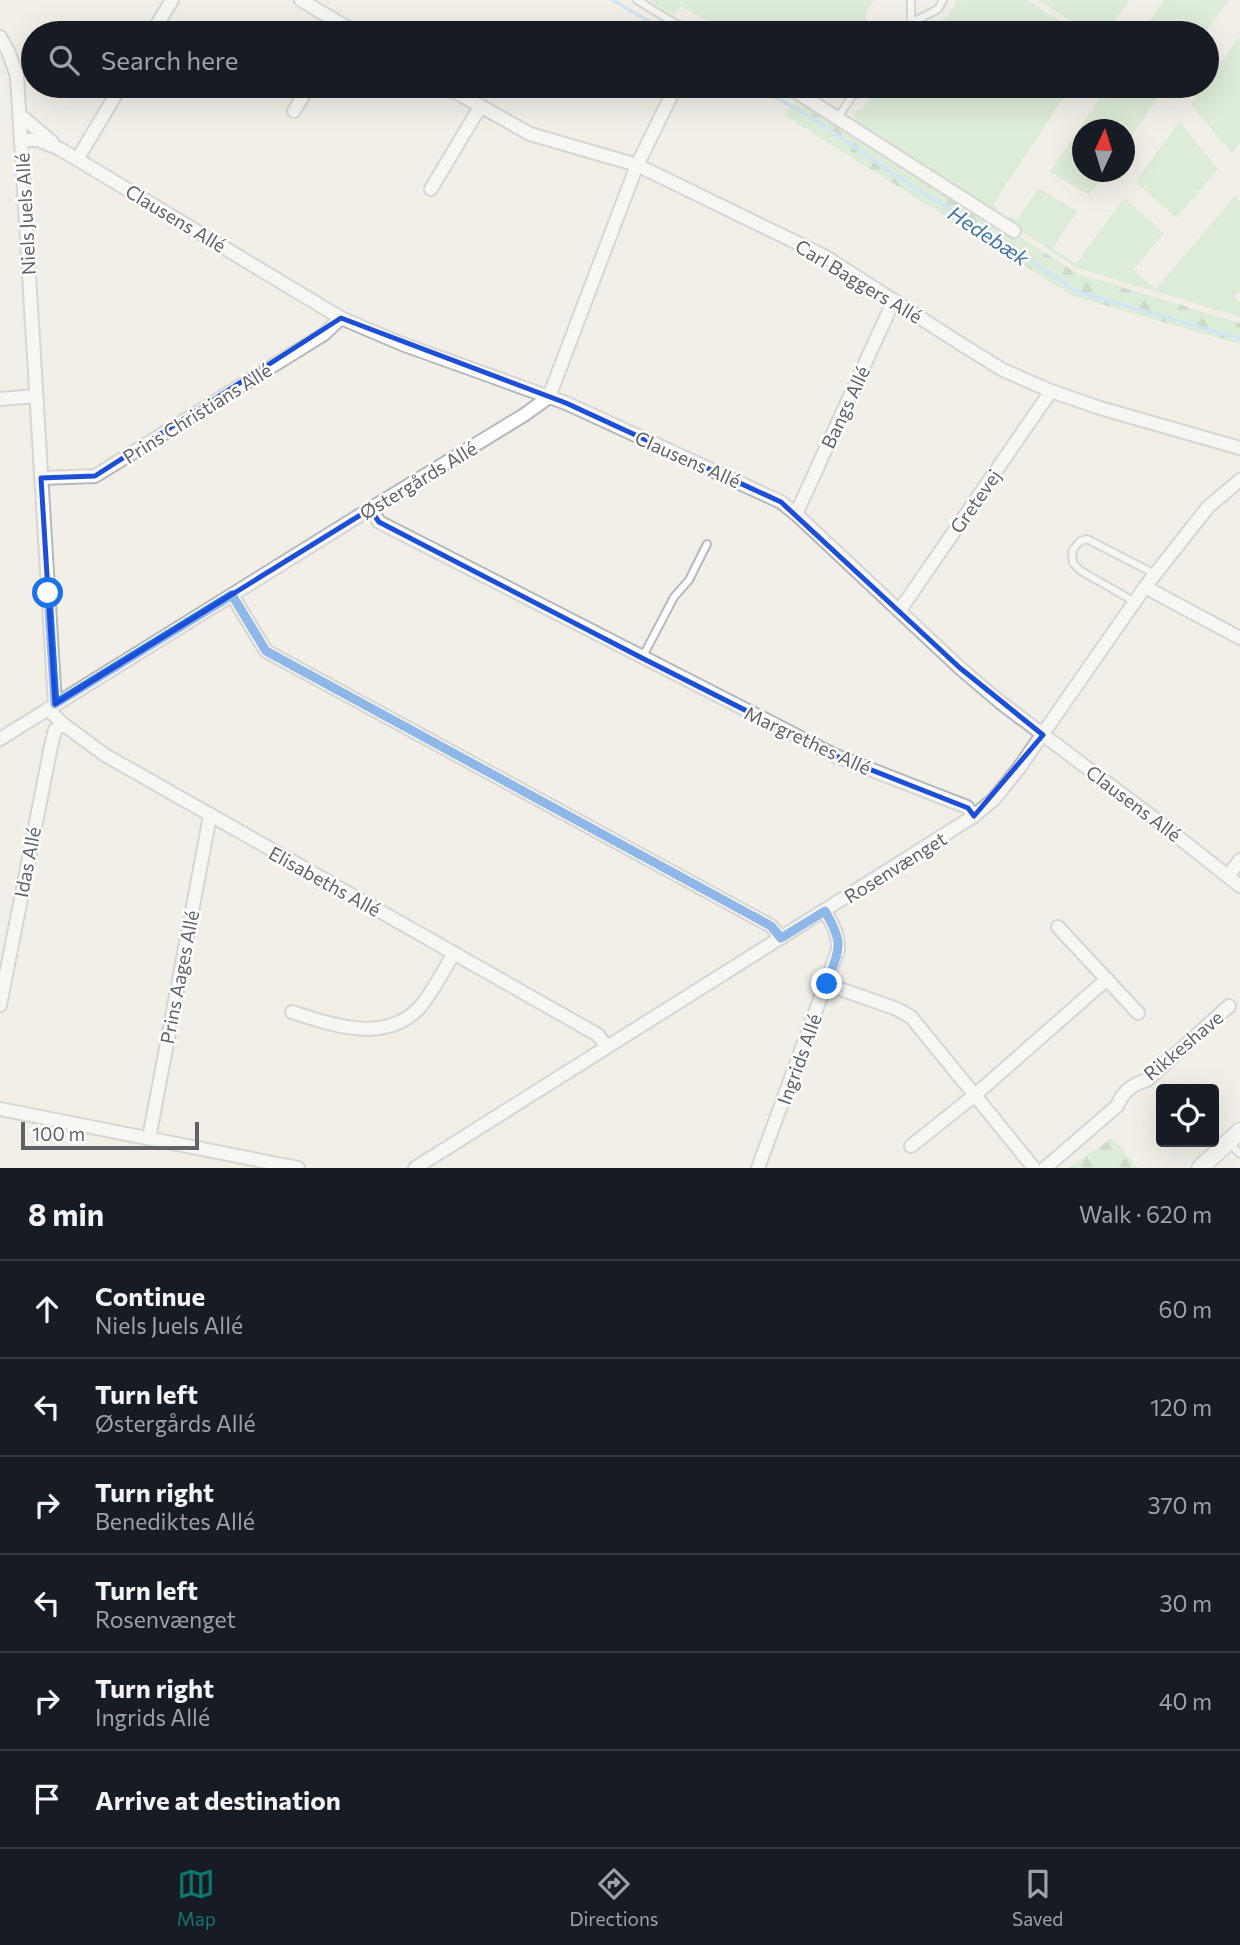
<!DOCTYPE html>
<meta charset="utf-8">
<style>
:root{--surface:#171b24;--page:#242831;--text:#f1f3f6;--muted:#9ea1a6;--line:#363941;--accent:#0f766e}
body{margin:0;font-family:Commissioner,sans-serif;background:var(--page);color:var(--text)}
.controls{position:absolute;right:21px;bottom:21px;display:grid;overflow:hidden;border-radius:7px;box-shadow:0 7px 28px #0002}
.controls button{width:63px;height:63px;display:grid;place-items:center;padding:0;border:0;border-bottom:2px solid var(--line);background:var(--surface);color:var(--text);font:35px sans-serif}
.compass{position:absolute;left:1072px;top:119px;width:63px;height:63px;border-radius:50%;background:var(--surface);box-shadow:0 7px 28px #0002;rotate:4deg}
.scale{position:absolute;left:21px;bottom:18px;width:178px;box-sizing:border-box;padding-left:7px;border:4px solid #5f6368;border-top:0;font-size:19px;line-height:24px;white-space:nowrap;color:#5f6368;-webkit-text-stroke:5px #fff;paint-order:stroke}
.stop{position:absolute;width:21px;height:21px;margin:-16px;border:5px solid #1a73e8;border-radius:50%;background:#fff}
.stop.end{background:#1a73e8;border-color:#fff;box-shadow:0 2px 7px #0008}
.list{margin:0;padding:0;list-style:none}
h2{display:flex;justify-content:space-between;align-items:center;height:91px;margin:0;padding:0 28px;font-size:30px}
h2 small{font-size:23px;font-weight:400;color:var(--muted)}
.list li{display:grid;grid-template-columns:46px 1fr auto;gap:21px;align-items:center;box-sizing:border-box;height:98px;padding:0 28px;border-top:2px solid var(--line)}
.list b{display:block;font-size:26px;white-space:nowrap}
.list p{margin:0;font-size:23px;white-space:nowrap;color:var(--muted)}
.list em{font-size:23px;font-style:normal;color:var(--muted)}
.icon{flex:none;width:38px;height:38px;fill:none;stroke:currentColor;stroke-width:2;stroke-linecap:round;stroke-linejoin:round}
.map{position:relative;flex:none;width:1240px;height:1168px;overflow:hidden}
.search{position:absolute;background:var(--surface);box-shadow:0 7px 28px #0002;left:21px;right:21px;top:21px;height:77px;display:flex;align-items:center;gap:18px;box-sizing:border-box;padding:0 24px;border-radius:38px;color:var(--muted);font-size:26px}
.sheet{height:679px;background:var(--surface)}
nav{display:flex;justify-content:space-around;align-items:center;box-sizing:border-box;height:98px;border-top:2px solid var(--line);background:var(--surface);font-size:19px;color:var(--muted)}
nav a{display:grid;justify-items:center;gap:4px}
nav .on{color:var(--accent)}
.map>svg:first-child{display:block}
.green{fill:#c5e8c5}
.forest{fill:url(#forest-firs)}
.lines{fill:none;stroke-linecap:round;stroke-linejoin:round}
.stream{stroke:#aadaff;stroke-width:3.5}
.service-casing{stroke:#b5b8bc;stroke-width:10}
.minor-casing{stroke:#b5b8bc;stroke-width:16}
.secondary-casing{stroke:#b6babf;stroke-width:19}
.service{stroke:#fff;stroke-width:6}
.minor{stroke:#fff;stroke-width:12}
.secondary{stroke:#fff;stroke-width:16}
.route{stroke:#1a73e8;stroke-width:9}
.marked{fill:none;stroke:#1d4ed8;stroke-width:5;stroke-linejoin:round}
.labels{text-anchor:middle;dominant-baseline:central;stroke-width:5;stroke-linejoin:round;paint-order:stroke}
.street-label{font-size:19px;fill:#5f6368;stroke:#fff}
.water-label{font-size:21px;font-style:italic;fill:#4174aa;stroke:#fff}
</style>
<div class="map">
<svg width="1240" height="1168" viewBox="0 0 1240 1168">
<defs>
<pattern id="forest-firs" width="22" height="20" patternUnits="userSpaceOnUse" patternTransform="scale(1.75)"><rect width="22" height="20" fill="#c5e8c5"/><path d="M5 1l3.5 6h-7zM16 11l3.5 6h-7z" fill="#a3c0a4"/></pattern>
</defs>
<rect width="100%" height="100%" fill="#f1efe8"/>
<!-- green -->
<g class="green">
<polygon points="649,0 874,0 866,12 866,25 860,33 725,33 682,6 674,16"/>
<polygon points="968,0 1027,0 1078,33 945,33"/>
<polygon points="1038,0 1129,0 1107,33 1089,33"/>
<polygon points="1164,0 1229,0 1205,33 1142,33"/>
<polygon points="1240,36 1240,143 1232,153 1191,104 1204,86 1207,86 1207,82"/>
<polygon points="879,86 1071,86 993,204 1000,209 988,208 856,123 854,114 857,109 861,111"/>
<polygon points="1108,86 1142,86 1157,99 1125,145 1124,130 1082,130 1082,172 1105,172 1089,195 1050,172"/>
<polygon points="1179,122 1218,169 1176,218 1136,182"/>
<polygon points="1039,188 1077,211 1053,248 1076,264 1124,198 1164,233 1133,270 1156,289 1236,195 1240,202 1240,290 1234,298 1240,302 1240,317 1077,268 1006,221 1010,216 1017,220"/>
</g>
<!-- forest -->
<g class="forest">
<polygon points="957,0 968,0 947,31 945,33 921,33 949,15"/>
<polygon points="793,104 807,109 856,139 860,135 1078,274 1240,323 1240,344 1073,296 784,115"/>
<polygon points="1112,1138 1138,1168 1068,1168"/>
</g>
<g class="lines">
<!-- stream -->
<g class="stream">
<polyline points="613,0 668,33"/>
<polyline points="757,86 815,120 907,183 1000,240 1076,291 1240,339"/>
</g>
<!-- service casing -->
<g class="service-casing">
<g id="service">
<polyline points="637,0 676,24 702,33"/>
<polyline points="911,0 911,23 938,9 943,0"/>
<polyline points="898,33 911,23"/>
<polyline points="838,117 859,86"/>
<polyline points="1135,602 1081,571 1073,563 1072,551 1080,541 1087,539 1155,574"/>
<polyline points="642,658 674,597 689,580 707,544"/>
<polyline points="1229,1143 1240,1154"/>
</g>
</g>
<!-- minor casing -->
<g class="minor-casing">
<g id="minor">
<polyline points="301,0 356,33"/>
<polyline points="152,33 172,0"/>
<polyline points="0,37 8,51 17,76 55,704"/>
<polyline points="445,86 530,134 637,165 826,257 964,346 1003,370 1051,391 1100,408 1240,448"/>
<polyline points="787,86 1014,231"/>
<polyline points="294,111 309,86"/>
<polyline points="19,114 52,142"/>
<polyline points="21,140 38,140 60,149 341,318 402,344 566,403 781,502 796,514 960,668 1000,702 1168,829 1240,886"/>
<polyline points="78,158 121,86"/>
<polyline points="431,189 480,107"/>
<polyline points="0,399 36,396"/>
<polyline points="41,478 95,476 324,334 341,318"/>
<polyline points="370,509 379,522 836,756 967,807 974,816"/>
<polyline points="796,514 894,300"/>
<polyline points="1145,587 1240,638"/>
<polyline points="232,595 266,651 771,926 781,938"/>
<polyline points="900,610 1051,391"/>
<polyline points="48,709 63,724 105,755 598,1035 606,1046"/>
<polyline points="0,739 370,509 524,415 549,397 637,165 676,86"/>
<polyline points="1228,876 1240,860"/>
<polyline points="1058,927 1138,1013"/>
<polyline points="826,984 897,1009 911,1017 1034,1168"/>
<polyline points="0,1005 51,746 55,730 63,724"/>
<path d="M292,1012C332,1025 385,1044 419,1008C433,992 443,971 454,953"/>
<polyline points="0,1109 298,1168"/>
<polyline points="149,1138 210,816"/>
<polyline points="911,1146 975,1095 1107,979"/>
<polyline points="415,1168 974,816 994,799 1019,768 1145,587 1208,507 1240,480"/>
<path d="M758,1168L838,950C839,934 832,924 825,911"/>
<path d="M1045,1168L1117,1106C1123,1091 1132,1085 1147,1080L1229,1006"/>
</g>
</g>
<!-- secondary casing -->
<g class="secondary-casing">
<polyline id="secondary" points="1200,1168 1240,1131"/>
</g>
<!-- service -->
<use href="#service" class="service"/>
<!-- minor -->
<use href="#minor" class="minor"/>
<!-- secondary -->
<use href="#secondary" class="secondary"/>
</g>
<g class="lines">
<!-- route -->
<path class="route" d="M48,593L55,704L232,595L266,651L771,926L781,938L825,911C845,946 839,947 827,984"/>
</g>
<!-- marked area -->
<path d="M0 0H1240V1168H0ZM341,318L566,403L781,502L960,668L1043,735L974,816L968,808L836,756L642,658L379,522L370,509L55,704L41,478L95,476Z" fill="#f1efe8" fill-opacity=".55" fill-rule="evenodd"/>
<path class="marked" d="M341,318L566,403L781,502L960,668L1043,735L974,816L968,808L836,756L642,658L379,522L370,509L55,704L41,478L95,476Z"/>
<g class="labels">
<!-- street labels -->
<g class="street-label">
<text transform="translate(25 214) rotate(-93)">Niels Juels Allé</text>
<text transform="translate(176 218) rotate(31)">Clausens Allé</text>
<text transform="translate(859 281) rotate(31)">Carl Baggers Allé</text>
<text transform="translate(845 407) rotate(-65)">Bangs Allé</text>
<text transform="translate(197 413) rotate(-32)">Prins Christians Allé</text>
<text transform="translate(688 459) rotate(24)">Clausens Allé</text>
<text transform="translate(418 480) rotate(-31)">Østergårds Allé</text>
<text transform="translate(975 501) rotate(-55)">Gretevej</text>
<text transform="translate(808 740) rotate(25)">Margrethes Allé</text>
<text transform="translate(1134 803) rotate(37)">Clausens Allé</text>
<text transform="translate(27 862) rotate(-79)">Idas Allé</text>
<text transform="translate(895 867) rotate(-32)">Rosenvænget</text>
<text transform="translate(325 881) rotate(29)">Elisabeths Allé</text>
<text transform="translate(179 977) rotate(-79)">Prins Aages Allé</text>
<text transform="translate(1183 1045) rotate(-40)">Rikkeshave</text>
<text transform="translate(799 1059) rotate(-70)">Ingrids Allé</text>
</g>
<!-- water labels -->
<g class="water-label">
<text transform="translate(989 235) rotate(33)">Hedebæk</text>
</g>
</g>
</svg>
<div class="controls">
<button><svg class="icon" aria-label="locate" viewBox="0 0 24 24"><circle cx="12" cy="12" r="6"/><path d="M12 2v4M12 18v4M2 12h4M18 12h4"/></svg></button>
</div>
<svg class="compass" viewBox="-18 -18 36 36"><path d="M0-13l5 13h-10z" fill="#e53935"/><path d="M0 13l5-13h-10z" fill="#9ea1a6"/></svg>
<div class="scale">100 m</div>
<div class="stop" style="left:48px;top:593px"></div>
<div class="stop end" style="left:827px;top:984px"></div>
<div class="search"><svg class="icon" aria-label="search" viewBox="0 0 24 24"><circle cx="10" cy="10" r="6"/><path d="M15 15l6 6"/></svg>Search here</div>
</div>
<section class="sheet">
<h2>8 min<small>Walk · 620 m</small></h2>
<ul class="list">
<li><svg class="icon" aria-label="ahead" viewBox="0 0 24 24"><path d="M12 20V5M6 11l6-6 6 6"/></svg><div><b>Continue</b><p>Niels Juels Allé</p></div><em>60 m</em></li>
<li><svg class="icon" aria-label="left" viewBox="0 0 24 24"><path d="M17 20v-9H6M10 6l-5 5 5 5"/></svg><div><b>Turn left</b><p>Østergårds Allé</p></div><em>120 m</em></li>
<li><svg class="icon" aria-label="right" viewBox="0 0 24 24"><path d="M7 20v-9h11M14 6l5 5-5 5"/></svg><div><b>Turn right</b><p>Benediktes Allé</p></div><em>370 m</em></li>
<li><svg class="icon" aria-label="left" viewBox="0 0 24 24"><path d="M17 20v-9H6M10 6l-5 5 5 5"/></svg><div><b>Turn left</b><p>Rosenvænget</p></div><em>30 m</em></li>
<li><svg class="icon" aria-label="right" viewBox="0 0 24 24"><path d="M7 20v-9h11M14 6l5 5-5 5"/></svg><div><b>Turn right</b><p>Ingrids Allé</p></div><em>40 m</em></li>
<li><svg class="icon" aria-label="arrive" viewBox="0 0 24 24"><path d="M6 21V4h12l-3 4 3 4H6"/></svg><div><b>Arrive at destination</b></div></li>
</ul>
</section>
<nav>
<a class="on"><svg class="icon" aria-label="map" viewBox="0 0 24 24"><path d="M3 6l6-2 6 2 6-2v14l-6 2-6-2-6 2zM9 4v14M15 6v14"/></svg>Map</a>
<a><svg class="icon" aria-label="directions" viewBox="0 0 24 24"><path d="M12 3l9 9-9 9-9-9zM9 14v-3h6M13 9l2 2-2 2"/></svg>Directions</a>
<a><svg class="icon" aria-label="saved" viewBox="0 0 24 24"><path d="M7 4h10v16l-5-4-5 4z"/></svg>Saved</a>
</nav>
